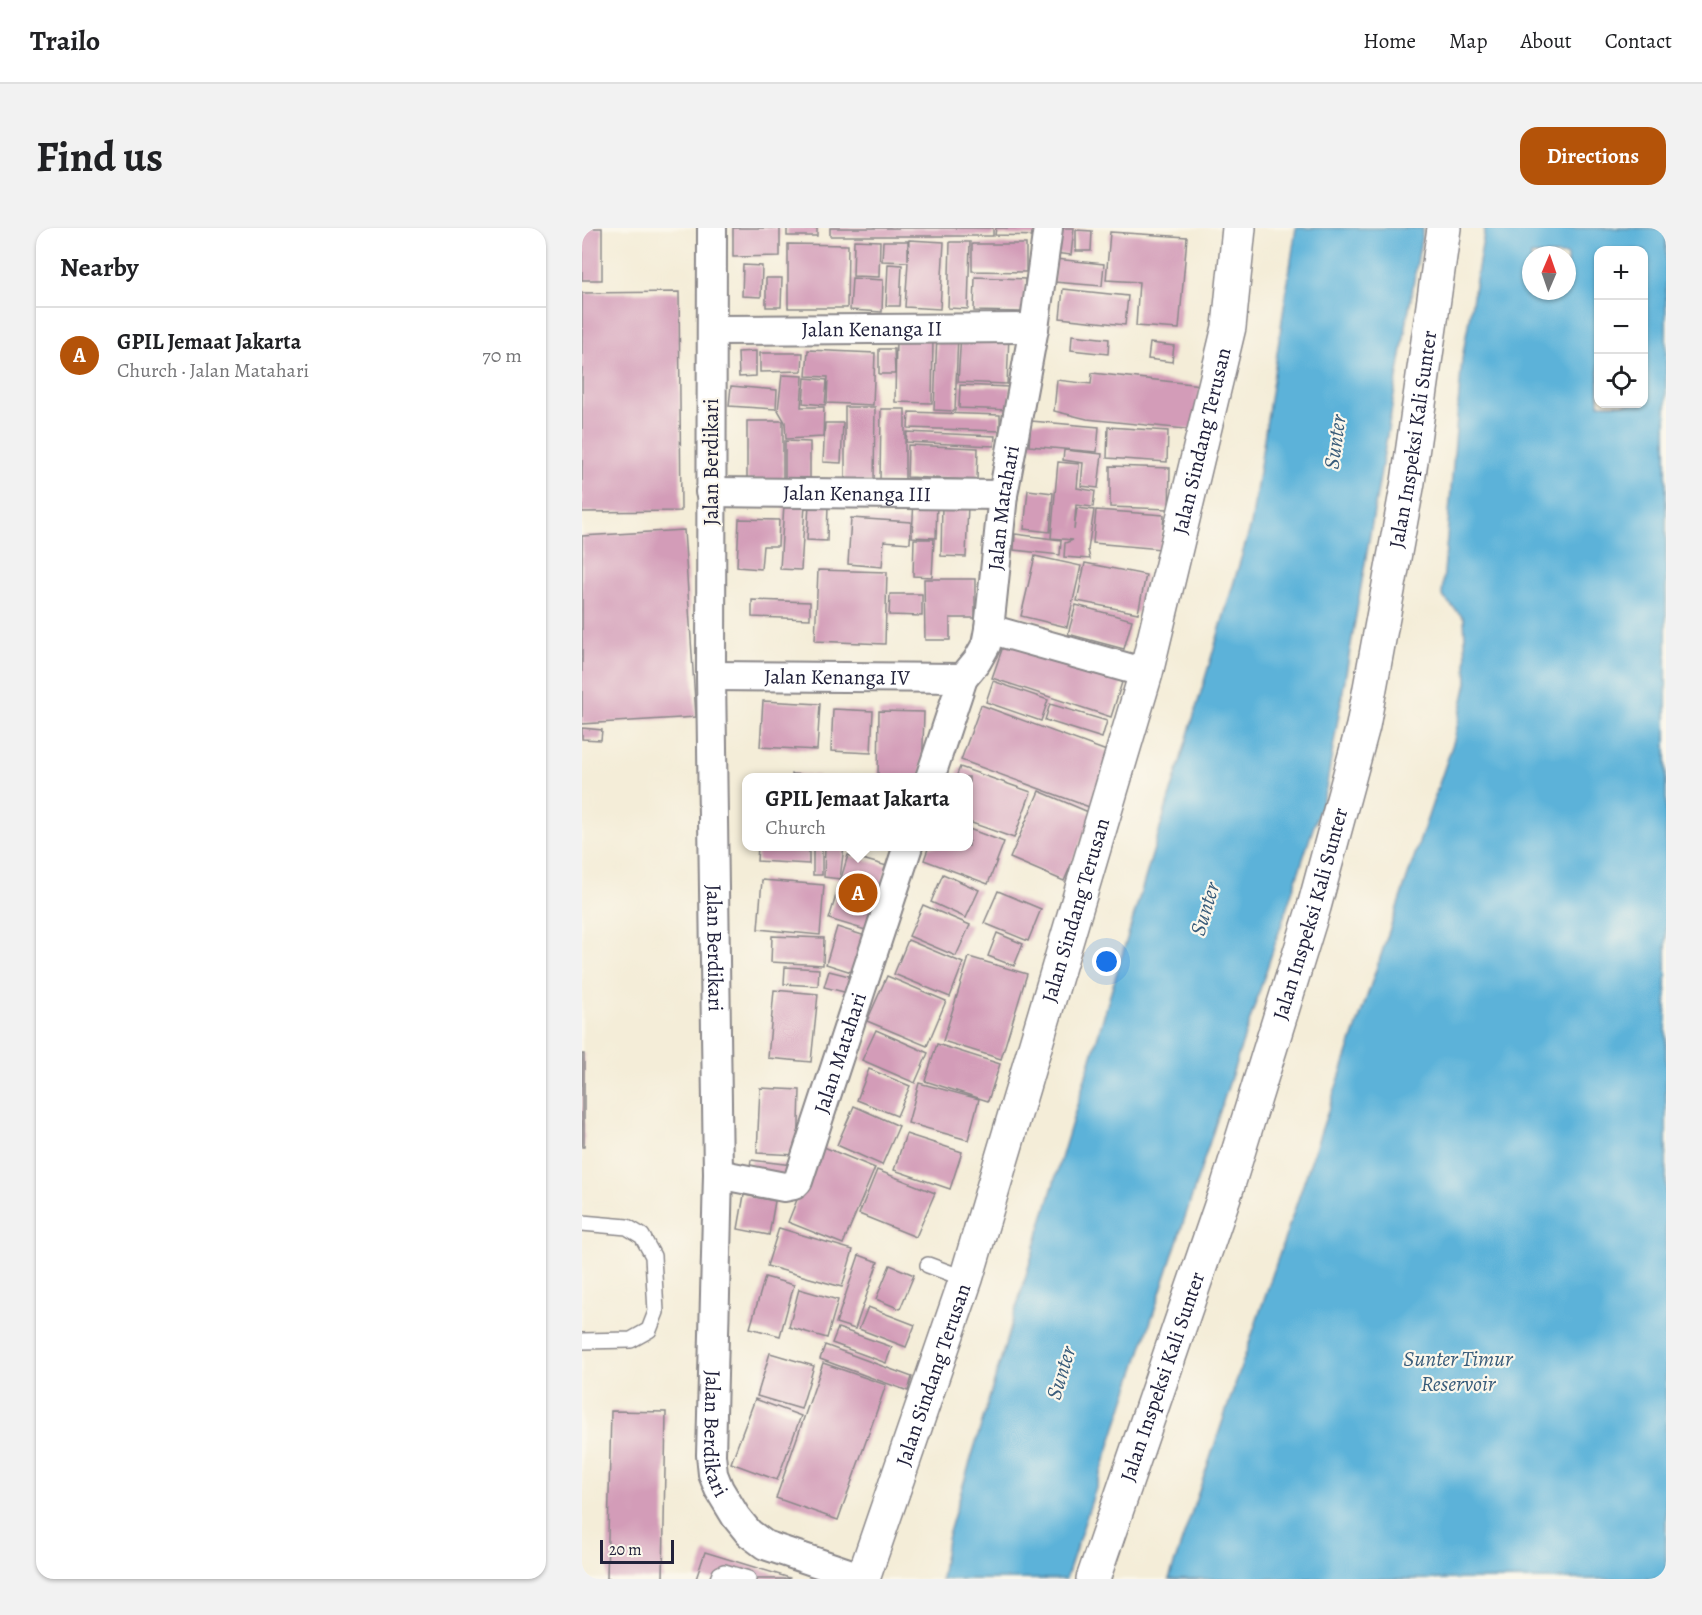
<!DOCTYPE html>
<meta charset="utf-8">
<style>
:root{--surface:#fff;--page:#f2f2f2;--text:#202124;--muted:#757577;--line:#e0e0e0;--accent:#b45309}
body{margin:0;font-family:Alegreya,serif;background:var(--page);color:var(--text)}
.controls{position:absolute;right:18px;top:18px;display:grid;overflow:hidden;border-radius:12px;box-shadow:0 2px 4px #0004}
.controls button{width:54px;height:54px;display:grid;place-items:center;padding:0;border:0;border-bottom:2px solid var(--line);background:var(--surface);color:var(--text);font:30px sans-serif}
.compass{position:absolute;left:940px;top:18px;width:54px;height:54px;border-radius:50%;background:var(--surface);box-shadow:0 2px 4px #0004;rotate:2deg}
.scale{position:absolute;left:18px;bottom:15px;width:74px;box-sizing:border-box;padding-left:6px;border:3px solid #22223b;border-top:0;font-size:16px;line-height:21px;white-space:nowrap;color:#22223b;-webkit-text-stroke:4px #fbf7ec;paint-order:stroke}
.you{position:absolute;left:525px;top:734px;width:21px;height:21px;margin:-15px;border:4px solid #fff;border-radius:50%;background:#1a73e8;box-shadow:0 0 0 9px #1a73e833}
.badge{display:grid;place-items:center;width:39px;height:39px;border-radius:50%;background:var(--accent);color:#fff;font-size:20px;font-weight:700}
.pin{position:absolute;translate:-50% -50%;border:3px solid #fff;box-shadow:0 2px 6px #0006}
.popup{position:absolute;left:160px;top:545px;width:231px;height:78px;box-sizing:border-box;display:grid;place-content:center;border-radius:12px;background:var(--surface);filter:drop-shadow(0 2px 4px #0005);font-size:20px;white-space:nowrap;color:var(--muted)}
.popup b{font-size:22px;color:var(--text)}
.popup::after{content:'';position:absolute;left:50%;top:100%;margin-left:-12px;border:12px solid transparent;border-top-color:var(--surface)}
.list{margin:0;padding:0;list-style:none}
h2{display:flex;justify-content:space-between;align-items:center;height:78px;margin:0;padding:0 24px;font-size:26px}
h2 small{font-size:20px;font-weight:400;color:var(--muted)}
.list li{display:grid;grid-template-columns:39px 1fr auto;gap:18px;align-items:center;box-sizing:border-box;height:96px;padding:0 24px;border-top:2px solid var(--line)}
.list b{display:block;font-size:22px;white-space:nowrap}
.list p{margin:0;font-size:20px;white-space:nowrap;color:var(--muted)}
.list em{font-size:20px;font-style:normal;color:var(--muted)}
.icon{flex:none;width:33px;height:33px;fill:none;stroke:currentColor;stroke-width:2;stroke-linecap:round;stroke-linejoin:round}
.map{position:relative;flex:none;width:1084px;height:1351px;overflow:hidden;border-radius:18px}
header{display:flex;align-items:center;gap:36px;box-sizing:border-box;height:84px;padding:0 30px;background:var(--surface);border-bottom:2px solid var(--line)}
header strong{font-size:28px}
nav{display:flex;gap:33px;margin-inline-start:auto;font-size:21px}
.intro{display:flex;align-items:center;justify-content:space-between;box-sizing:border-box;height:144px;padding:0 36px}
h1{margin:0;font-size:42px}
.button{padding:15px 27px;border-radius:18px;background:var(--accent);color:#fff;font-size:21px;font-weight:700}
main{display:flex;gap:36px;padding:0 36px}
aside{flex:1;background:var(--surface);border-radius:18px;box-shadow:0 2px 4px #0004}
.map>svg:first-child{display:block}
.water{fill:#5cb2d9;stroke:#3f6a8a;stroke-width:1.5;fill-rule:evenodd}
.building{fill:#d39cb8}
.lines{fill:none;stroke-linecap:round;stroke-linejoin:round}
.service-casing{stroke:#8b888a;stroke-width:18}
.minor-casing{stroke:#8b888a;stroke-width:32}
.tertiary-casing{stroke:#8b888a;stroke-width:36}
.service{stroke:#fff;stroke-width:15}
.minor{stroke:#fff;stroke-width:28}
.tertiary{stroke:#fff;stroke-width:33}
.labels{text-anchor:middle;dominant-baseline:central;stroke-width:4.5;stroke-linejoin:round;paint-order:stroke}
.street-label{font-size:21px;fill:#22223b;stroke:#fbf7ec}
.water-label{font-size:22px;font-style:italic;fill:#395c7a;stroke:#fbf7ec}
</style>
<header>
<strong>Trailo</strong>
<nav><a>Home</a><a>Map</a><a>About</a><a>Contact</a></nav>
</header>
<div class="intro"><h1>Find us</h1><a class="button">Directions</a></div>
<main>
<aside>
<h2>Nearby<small></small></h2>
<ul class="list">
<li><span class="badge">A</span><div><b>GPIL Jemaat Jakarta</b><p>Church · Jalan Matahari</p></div><em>70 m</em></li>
</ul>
</aside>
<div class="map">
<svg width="1084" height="1351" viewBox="0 0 1084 1351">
<rect width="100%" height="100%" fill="#fbf7ec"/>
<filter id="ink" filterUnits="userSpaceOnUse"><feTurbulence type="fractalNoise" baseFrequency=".0167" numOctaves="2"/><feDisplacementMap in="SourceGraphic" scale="12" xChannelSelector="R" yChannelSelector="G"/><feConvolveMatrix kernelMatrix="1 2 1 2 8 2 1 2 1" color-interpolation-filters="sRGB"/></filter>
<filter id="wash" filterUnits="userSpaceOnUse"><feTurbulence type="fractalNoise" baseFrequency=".008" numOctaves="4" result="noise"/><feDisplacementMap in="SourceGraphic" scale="24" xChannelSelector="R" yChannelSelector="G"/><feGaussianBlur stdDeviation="1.35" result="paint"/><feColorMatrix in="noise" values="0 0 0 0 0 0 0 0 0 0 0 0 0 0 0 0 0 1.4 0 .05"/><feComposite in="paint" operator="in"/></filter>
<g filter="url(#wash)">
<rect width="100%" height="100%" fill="#f4edd8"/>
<!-- water -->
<g class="water">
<polygon points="714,0 841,0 744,561 484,1351 359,1351 365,1311 669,297"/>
<path d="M903,0H1084V1351H587L872,512L885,455L882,390L860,368L880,131ZM1017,22H1062V176H1017ZM949,27H985V63H949Z"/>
</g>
<g id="blocks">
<!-- building -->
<g class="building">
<rect x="0" y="0" width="20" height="52"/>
<polygon points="151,0 198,0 198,28 151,29"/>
<rect x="205" y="0" width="30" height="8"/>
<rect x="248" y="0" width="163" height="8"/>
<polygon points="414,0 460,0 460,8 413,7"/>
<polygon points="474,0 492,0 489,27 472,25"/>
<polygon points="494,2 510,3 509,23 494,23"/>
<polygon points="528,4 605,9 597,101 554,98 557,54 524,52"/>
<polygon points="272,12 298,13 297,49 271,48"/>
<polygon points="327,12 362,14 358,81 323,79 326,34 300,33 301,13 326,13 326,32"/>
<polygon points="368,14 388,14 386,81 366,80"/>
<polygon points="206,16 266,17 265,80 206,80"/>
<polygon points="390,16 444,16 444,44 390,43"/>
<polygon points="473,31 522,36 520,58 472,54"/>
<polygon points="306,36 320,37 318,78 304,78"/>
<polygon points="161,37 180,38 179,69 160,68"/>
<polygon points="393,49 443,51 442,84 392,83"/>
<polygon points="184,50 200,50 199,79 184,79"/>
<polygon points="270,50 301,52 300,84 268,82"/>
<polygon points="481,61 546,68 543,97 478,90"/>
<polygon points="97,64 99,283 0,284 0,65"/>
<polygon points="355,105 376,106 373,183 352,182"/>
<polygon points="379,105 427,107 425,156 376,154"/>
<polygon points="490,107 527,111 526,126 489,122"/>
<polygon points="314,109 351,110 350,175 313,174"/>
<polygon points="568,115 592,118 590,134 566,131"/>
<polygon points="297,121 312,121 313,146 297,146"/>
<polygon points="226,122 293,125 291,177 245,175 246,149 224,148"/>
<polygon points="174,123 174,148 157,149 156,124"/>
<polygon points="178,125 221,125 220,143 178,144"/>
<polygon points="510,145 619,157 613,202 505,191 472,183 475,152 509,156"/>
<polygon points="200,147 221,148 219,179 242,179 241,209 204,211 203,194 196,182"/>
<polygon points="223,150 245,152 243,177 221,175"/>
<polygon points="378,157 428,159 428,182 377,180"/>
<polygon points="149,158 195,162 194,181 147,178"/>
<polygon points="263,179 293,179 292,254 263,254"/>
<polygon points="299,181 323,181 323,253 298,253"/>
<polygon points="327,184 418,187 418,203 326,200"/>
<rect x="165" y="193" width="36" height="59"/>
<polygon points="449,193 517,199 515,224 447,218"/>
<polygon points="243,195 261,195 259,235 241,234"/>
<polygon points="526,199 586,203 585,234 525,230"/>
<polygon points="325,204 413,208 412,218 324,214"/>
<polygon points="203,213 228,214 228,251 203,250"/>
<polygon points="326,217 396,220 395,252 325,249"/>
<polygon points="482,222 520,226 516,260 499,258 501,235 481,232"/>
<polygon points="476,234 497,236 495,260 513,263 511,279 494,277 492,302 495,280 512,282 506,322 508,331 482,329 483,315 491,312 469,310"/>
<polygon points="528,238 588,240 587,281 528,279"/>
<polygon points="446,262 471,265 468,304 442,301"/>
<polygon points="332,271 355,272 354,310 330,309"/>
<polygon points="227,275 246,276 245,313 225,312"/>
<polygon points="360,275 386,276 384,329 359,328"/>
<polygon points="202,276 223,277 219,342 198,341"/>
<polygon points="514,282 582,287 579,321 511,315"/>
<polygon points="269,290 329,294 328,315 302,313 300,339 266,336"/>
<polygon points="157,291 197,292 196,318 181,318 179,341 155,339"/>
<polygon points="102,302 114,489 0,496 0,308"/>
<polygon points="433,306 479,312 478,327 432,322"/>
<polygon points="332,311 352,311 350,349 331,348"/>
<polygon points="453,328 499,338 485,399 439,388"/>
<polygon points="503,335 564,347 556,385 495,373"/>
<polygon points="236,342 305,344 303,416 233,413"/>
<polygon points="342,351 393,351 393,390 368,390 368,412 343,412"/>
<polygon points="308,366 340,366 340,388 307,387"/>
<polygon points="170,372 228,374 228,391 170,389"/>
<polygon points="494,377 550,392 542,421 486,406"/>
<polygon points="424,410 542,448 529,489 410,450"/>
<polygon points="411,453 466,472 459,493 404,474"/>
<polygon points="181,473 238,476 235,522 178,519"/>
<polygon points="468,476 525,493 520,510 463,492"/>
<polygon points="399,477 530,525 510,580 379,532"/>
<polygon points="251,481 291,483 289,525 249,523"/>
<polygon points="297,483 342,484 340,549 296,549"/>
<polygon points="0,500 20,502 19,512 0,511"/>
<polygon points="378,539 449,564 432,610 387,594 387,549 374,549"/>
<polygon points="210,546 237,548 237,549 210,549"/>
<polygon points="457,563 511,586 482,653 428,630"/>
<polygon points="387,601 422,614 406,656 342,632 347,618 387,618"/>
<polygon points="176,618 227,618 227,636 175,633"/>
<rect x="231" y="618" width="9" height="29"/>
<polygon points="243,618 262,618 258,651 242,649"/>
<polygon points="266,627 305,638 287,703 247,691"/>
<polygon points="361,646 397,662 384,690 349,674"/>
<polygon points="180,652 242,657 238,707 176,701"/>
<polygon points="416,663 459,681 446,713 402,695"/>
<polygon points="341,677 388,697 374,728 327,708"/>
<polygon points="255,699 293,711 282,748 244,736"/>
<polygon points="415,705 441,716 432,738 406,728"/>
<polygon points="190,708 242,710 241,737 189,734"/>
<polygon points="326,712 381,735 368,769 312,746"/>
<polygon points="387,729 445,746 419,831 361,813"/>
<polygon points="203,739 237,741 236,758 202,756"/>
<polygon points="247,743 279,751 274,767 242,759"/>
<polygon points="305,748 364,773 345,818 285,793"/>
<polygon points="192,762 236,766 229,834 186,830"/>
<polygon points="294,802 346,825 333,855 280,832"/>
<polygon points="355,816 418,836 406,873 343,853"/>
<rect x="0" y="826" width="2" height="93"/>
<polygon points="287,841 328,858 315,888 275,872"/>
<polygon points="337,855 397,871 386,912 326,895"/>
<polygon points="178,860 218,862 216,927 175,925"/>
<polygon points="272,878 317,898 300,937 255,917"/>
<polygon points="324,906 380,924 368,961 312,942"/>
<polygon points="237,917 293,940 261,1016 206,994"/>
<polygon points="169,932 210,937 208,948 167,943"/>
<polygon points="295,942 353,965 334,1009 277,986"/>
<polygon points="162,967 193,973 187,1007 156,1001"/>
<polygon points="197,1000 271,1022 260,1059 185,1038"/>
<polygon points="277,1027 296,1034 273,1101 254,1095"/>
<polygon points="308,1037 332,1047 318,1081 294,1071"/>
<polygon points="183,1049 212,1057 198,1108 168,1100"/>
<polygon points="217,1061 256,1072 245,1110 207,1099"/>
<polygon points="286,1079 333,1097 324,1119 277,1101"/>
<polygon points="256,1100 310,1119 304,1135 250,1115"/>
<polygon points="243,1117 330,1149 326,1163 238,1131"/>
<polygon points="188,1125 232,1138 219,1181 175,1168"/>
<polygon points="241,1135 304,1157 256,1292 194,1270"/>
<polygon points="173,1171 219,1188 195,1252 149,1235"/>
<polygon points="29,1183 84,1184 81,1351 25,1351"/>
<polygon points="123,1324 208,1350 208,1351 114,1351"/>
</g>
</g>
</g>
<g filter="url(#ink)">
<use href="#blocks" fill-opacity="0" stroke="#8b888a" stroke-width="1.5"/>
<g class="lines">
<!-- service casing -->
<g class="service-casing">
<g id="service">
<polyline points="0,995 45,999 60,1008 71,1028 74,1084 67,1102 49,1112 0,1113"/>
<polyline points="346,1037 384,1051"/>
<polyline points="136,1351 138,1346 142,1344 166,1351"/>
</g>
</g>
<!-- minor casing -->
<g class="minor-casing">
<g id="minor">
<path id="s1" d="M130,0L129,448L136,946L129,1227L131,1246L137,1261L154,1289L167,1305L183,1317L281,1350"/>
<path id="s2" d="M130,102L452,100"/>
<path id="s3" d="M128,264L421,267"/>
<polyline points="407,401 564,445"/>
<path id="s4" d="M129,448L381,450"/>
<path id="s5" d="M348,550L381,450L395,433L404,417L407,401L421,267L452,100L466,0"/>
<path id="s6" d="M136,946L202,959L212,957L216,953L326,618"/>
</g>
</g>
<!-- tertiary casing -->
<g class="tertiary-casing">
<g id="tertiary">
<path id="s7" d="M281,1351L384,1051L564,445L647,99L657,0"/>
<path id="s8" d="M511,1351L646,957L732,679L781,498L826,254L862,0"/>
</g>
</g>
<!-- service -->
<use href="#service" class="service"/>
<!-- minor -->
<use href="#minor" class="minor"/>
<!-- tertiary -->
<use href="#tertiary" class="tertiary"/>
</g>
</g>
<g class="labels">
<!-- street labels -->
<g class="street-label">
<text stroke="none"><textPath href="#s2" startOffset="160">Jalan Kenanga II</textPath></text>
<text stroke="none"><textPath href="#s8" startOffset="1186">Jalan Inspeksi Kali Sunter</textPath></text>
<text stroke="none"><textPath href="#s7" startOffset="1188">Jalan Sindang Terusan</textPath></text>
<text transform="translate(129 234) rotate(-90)">Jalan Berdikari</text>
<text stroke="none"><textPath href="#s3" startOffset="147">Jalan Kenanga III</textPath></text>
<text stroke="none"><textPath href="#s5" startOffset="284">Jalan Matahari</textPath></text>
<text stroke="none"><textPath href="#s4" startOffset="126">Jalan Kenanga IV</textPath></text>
<text stroke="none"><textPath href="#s7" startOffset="702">Jalan Sindang Terusan</textPath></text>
<text stroke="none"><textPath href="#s8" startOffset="700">Jalan Inspeksi Kali Sunter</textPath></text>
<text stroke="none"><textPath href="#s1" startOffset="720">Jalan Berdikari</textPath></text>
<text stroke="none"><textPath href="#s6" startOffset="218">Jalan Matahari</textPath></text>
<text stroke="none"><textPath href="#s7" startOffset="216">Jalan Sindang Terusan</textPath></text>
<text stroke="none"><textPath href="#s8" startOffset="214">Jalan Inspeksi Kali Sunter</textPath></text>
<text stroke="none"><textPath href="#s1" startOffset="1206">Jalan Berdikari</textPath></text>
</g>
<!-- water labels -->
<g class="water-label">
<text transform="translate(753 214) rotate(-82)">Sunter</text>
<text transform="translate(623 681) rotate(-73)">Sunter</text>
<text x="876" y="1131">Sunter Timur<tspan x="876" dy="25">Reservoir</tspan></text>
<text transform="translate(479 1145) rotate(-73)">Sunter</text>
</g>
</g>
</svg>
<div class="controls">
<button>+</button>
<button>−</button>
<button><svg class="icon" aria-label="locate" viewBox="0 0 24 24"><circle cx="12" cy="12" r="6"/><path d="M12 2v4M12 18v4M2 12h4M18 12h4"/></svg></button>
</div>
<svg class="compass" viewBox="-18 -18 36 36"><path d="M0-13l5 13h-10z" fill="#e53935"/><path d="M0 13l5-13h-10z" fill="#757577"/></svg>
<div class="scale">20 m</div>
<div class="you"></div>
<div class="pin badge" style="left:276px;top:665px">A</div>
<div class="popup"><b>GPIL Jemaat Jakarta</b>Church</div>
</div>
</main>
